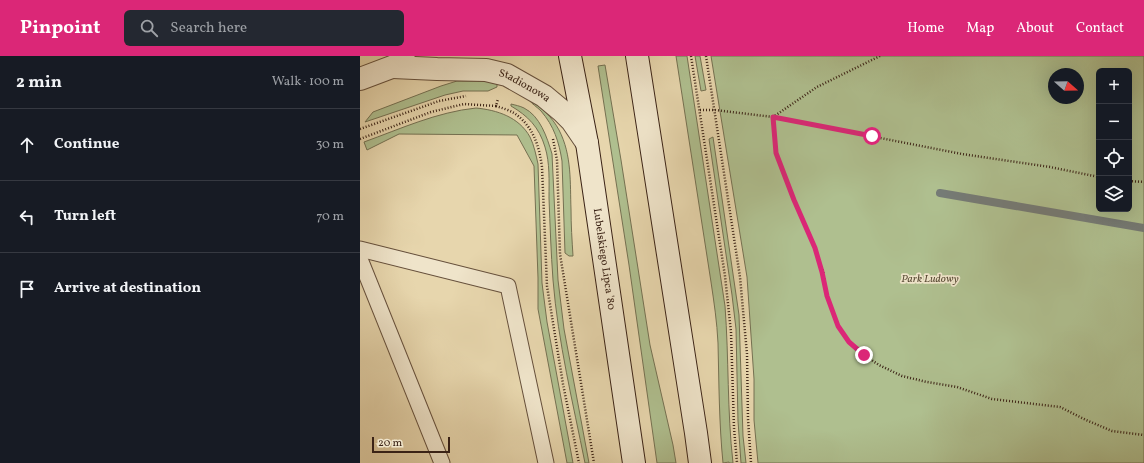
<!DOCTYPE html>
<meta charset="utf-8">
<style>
:root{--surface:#171b24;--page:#242831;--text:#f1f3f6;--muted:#9ea1a6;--line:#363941;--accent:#db2777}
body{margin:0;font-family:Vollkorn,serif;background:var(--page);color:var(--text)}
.controls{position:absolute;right:12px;top:12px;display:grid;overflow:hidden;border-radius:6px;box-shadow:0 4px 16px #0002}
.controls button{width:36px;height:36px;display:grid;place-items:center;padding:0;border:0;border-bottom:1px solid var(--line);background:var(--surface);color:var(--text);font:20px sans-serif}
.compass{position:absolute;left:688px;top:12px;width:36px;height:36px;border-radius:50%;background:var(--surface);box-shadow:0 4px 16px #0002;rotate:110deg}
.scale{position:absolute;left:12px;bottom:10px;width:78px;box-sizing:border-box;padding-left:4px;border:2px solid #3b2316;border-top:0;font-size:11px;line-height:14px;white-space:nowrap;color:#3b2316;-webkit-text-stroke:3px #efe4ca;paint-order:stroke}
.stop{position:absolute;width:12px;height:12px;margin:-9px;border:3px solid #db2777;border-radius:50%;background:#fff}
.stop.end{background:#db2777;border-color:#fff;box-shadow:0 1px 4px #0008}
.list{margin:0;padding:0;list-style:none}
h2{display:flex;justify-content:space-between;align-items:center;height:52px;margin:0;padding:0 16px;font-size:17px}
h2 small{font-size:13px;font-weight:400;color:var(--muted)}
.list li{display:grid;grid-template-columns:26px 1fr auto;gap:12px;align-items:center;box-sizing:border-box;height:72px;padding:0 16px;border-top:1px solid var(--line)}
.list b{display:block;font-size:15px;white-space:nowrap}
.list em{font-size:13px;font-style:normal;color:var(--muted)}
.icon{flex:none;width:22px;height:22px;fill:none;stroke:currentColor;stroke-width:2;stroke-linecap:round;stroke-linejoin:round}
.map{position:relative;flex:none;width:784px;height:407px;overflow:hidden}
header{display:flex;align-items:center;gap:24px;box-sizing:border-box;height:56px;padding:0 20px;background:var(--accent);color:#fff}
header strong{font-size:19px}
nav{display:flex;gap:22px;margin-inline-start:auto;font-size:14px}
.search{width:280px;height:36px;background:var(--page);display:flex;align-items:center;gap:10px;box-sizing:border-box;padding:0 14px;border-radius:6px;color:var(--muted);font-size:15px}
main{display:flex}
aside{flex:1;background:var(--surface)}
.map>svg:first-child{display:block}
.green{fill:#afbf8f;stroke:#757152;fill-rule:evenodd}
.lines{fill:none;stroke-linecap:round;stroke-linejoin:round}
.stream{stroke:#757b76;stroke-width:8}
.service-casing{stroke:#66503c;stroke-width:17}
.minor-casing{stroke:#66503c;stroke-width:24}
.secondary-casing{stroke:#3b2316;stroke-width:24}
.path{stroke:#3b2316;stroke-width:2.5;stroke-dasharray:1 2;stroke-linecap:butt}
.service{stroke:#efe4ca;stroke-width:15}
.minor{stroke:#efe4ca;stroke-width:22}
.secondary{stroke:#efe4ca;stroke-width:22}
.route{stroke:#db2777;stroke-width:5}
.labels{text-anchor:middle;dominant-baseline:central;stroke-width:3.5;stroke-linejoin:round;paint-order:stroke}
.street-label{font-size:11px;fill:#3b2316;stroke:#efe4ca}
.park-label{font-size:11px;font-style:italic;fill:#584a34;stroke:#efe4ca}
</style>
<header>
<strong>Pinpoint</strong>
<div class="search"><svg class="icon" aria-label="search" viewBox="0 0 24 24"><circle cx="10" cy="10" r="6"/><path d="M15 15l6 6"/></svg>Search here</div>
<nav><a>Home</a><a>Map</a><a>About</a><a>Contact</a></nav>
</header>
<main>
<aside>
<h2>2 min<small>Walk · 100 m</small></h2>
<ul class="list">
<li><svg class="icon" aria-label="ahead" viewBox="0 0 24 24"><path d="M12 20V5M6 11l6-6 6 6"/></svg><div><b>Continue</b></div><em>30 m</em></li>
<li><svg class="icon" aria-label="left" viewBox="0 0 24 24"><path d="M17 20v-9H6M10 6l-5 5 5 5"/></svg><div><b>Turn left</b></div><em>70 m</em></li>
<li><svg class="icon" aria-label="arrive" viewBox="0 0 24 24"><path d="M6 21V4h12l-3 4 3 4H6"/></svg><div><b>Arrive at destination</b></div></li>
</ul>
</aside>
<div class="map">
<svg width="784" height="407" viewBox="0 0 784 407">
<rect width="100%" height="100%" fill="#e7d6ad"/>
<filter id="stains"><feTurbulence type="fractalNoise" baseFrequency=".005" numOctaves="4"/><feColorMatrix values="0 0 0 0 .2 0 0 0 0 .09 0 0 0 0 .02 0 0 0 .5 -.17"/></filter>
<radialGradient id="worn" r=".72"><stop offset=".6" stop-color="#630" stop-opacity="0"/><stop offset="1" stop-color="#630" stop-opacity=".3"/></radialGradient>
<!-- green -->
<g class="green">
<path d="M316,0H327L365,250C369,302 367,355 373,407H369V406L363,407C359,367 359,327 358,287C357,266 354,246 351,226Z"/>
<polygon points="335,0 340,0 346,34 341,35"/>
<path d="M351,0H784V407H398L394,364V323L387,221ZM739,15H769V153H739ZM694,18H718V42H694Z"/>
<polygon points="245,9 261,104 290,289 313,389 316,407 297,407 269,209 238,10"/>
<polygon points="97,25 125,25 137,26 137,31 128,35 103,35 85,39 5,66 13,56 81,30"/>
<path d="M170,43C182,52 192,61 199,74C212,99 210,127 211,153C211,169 212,184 213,200H209L205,197L202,105C199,86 194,70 181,55C177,51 172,48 169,44Z"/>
<path d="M151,48C155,49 160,50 164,52C180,60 187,81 192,98L198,224L204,273L229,407H225C213,347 198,286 193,224C191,197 190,169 189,142C189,125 190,107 185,91C179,71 168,60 151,50Z"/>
<path d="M116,52C137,54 159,61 170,81C174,89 176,99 178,108L182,227L187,266L213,407H207L178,253V222L174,110L157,79L39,78L7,94L4,86C40,73 77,56 116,52Z"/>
<polygon points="353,81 379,259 383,380 386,407 381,407 378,365 376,273 372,239 349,83"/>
</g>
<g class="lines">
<!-- stream -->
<polyline class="stream" points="580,137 784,172"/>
<!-- service casing -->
<g class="service-casing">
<g id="service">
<polyline points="0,193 148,230 186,407"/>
<polyline points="0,203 82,407"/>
</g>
</g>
<!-- minor casing -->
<g class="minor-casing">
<g id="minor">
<path id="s1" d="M33,11L77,13L126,14L147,19L184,40L202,55L212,65L227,87"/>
<polyline points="0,23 45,6"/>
</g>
</g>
<!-- secondary casing -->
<g class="secondary-casing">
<g id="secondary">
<path id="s2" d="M210,0L227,87L274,407"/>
<polyline points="277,0 336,377 340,407"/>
</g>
</g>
<!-- path -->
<g class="path">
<polyline points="331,0 365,220 371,276 374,372 377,407"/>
<polyline points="346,0 380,221 387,298 388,363 391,407"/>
<polyline points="520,0 457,31 413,61 416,97 434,144 455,192 463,215 467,240 478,270 489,286 504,299 519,309 542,320 567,326 597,331 632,343 700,351 726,364 752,375 784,379"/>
<path d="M136,50C142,52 149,54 154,57C173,70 179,89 182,111L187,230L203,328L219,407"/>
<polyline points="340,54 355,54 413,61 602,98 690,111 739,121"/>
<polyline points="0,73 79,45 106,40"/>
<polyline points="0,83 71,56 104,48 136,50 138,43"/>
<polyline points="193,83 197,104 200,198 234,407"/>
<polyline points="769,125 784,126"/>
</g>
<!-- service -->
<use href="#service" class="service"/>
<!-- minor -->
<use href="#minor" class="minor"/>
<!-- secondary -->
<use href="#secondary" class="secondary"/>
</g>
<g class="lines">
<!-- route -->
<polyline class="route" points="504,299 489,286 478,270 467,240 462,216 455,192 434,144 416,97 413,61 512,80"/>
</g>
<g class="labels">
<!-- street labels -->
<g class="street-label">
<text stroke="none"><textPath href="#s1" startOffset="135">Stadionowa</textPath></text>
<text stroke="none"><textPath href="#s2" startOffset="206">Lubelskiego Lipca '80</textPath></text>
</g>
<!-- park labels -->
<g class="park-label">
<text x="570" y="223">Park Ludowy</text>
</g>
</g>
<rect width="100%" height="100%" filter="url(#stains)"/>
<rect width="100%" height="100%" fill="url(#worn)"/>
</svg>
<div class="controls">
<button>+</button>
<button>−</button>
<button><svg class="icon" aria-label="locate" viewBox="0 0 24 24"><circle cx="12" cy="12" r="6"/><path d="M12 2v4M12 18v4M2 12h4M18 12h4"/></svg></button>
<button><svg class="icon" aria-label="layers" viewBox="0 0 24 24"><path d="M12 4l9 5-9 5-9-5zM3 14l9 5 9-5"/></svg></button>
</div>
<svg class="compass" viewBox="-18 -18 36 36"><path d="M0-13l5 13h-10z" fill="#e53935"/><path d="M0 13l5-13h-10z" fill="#9ea1a6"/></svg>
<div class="scale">20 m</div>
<div class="stop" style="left:512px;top:80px"></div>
<div class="stop end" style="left:504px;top:299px"></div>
</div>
</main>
